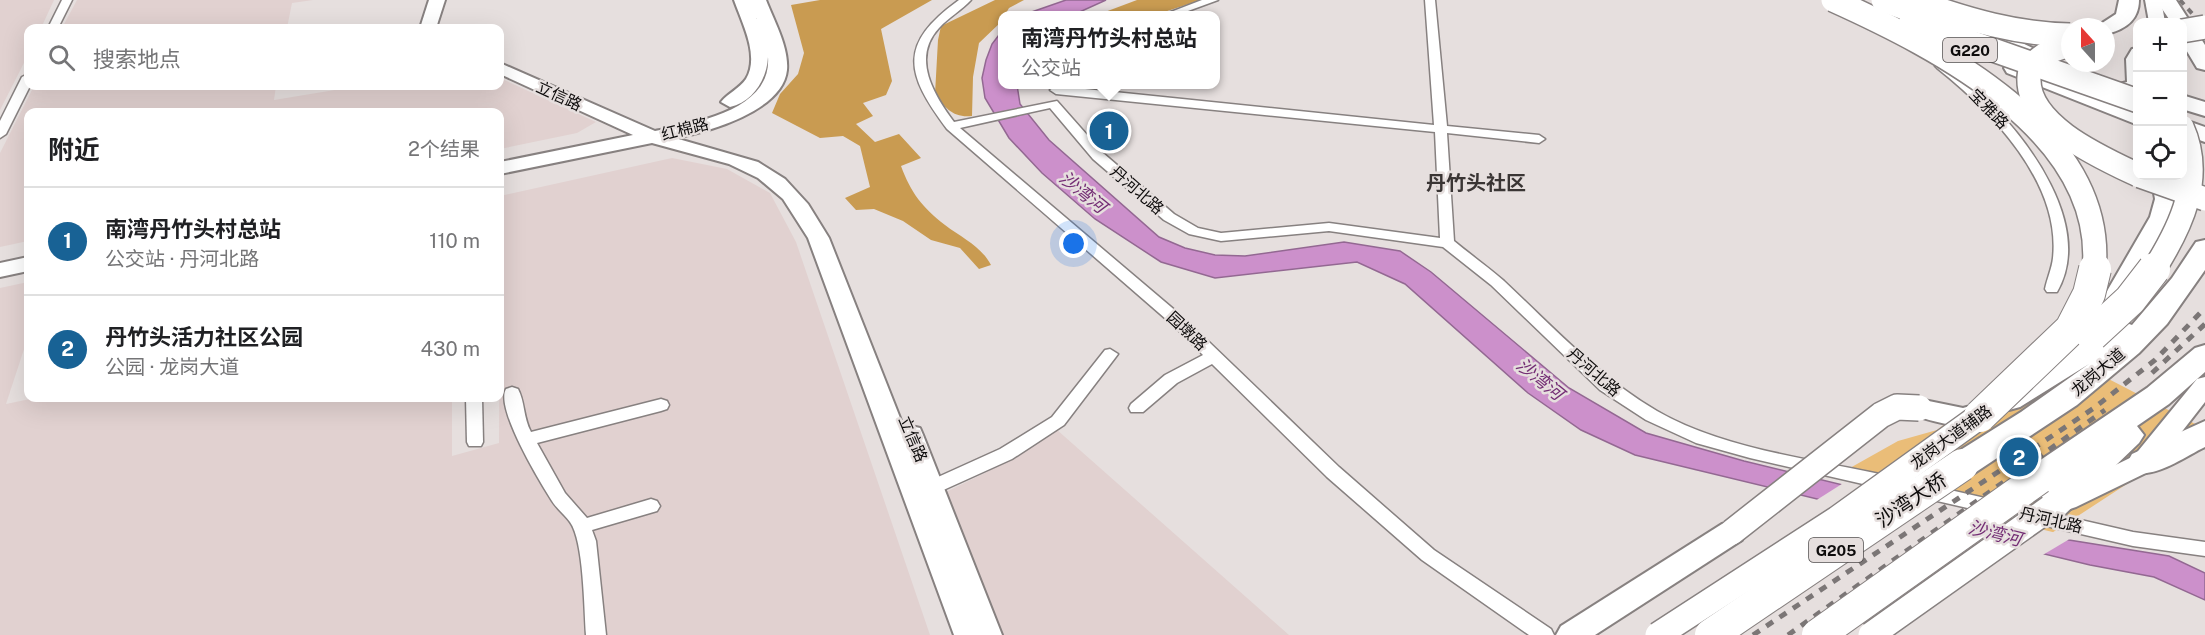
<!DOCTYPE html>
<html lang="zh">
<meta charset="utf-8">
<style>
:root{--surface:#fff;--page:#f2f2f2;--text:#202124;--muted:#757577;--line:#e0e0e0;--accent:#186295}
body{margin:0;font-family:"Public Sans","Noto Sans SC",sans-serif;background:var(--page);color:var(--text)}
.controls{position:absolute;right:18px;top:18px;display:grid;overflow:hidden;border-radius:12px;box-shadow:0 6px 24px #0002}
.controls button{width:54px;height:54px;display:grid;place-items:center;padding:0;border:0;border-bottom:2px solid var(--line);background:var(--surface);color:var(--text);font:30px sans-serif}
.compass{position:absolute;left:2061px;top:18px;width:54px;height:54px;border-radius:50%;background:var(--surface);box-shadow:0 6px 24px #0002;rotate:339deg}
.you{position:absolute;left:1074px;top:244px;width:21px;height:21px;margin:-15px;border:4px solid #fff;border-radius:50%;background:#1a73e8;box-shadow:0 0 0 9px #1a73e833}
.badge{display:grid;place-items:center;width:39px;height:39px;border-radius:50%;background:var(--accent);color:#fff;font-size:20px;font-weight:700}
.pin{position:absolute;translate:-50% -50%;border:3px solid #fff;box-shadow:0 2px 6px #0006}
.popup{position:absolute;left:998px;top:11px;width:222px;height:78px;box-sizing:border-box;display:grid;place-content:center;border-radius:12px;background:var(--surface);filter:drop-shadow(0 2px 4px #0005);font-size:20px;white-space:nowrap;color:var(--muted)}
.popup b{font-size:22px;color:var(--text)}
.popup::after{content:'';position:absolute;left:50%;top:100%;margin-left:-12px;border:12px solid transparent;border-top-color:var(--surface)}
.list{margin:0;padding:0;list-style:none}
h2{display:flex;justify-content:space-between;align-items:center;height:78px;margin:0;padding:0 24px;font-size:26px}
h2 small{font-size:20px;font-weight:400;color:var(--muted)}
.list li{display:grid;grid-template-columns:39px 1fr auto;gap:18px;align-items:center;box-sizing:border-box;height:108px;padding:0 24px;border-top:2px solid var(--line)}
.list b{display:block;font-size:22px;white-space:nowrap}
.list p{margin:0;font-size:20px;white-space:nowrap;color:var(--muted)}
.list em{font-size:20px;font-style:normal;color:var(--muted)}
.icon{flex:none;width:33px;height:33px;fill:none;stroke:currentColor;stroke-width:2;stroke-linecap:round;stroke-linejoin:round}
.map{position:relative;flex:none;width:2205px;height:635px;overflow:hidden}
.search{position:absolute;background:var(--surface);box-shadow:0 6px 24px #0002;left:24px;top:24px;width:480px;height:66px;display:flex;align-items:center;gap:15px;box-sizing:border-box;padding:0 21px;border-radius:12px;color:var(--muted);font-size:22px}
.panel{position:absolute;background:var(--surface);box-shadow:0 6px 24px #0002;left:24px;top:108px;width:480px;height:294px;border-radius:12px}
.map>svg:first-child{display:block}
.built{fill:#e1d1d0}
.green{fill:#eabd78}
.forest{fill:#c99b51}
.water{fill:#cc90cb;stroke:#936892;stroke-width:1.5}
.pier{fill:#e6dfde}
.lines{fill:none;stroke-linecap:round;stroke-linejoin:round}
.street-casing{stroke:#878180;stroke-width:3}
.secondary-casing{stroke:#878180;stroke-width:4}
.highway-casing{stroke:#878180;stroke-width:4}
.street{fill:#fff;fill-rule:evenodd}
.secondary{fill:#fff;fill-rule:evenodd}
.highway{fill:#fff;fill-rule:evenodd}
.rail-far1{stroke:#7b7676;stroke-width:4;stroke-dasharray:6 6;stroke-linecap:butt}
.rail{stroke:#7b7676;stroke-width:5;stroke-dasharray:8 8;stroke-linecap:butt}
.secondary-bridge-casing{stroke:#878180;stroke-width:28;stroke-linecap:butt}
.highway-bridge-far1-casing{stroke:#878180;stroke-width:26;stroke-linecap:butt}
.highway-bridge-casing{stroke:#878180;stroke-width:34;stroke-linecap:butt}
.secondary-bridge{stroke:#fff;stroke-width:25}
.highway-bridge-far1{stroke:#fff;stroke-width:23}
.highway-bridge{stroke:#fff;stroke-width:32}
.labels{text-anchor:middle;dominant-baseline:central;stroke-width:5;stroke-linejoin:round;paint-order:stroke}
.shield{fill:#e6dfde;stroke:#4f4b4b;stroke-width:1.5}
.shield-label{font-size:15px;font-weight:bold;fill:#0e0c0c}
.street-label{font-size:16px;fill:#0e0c0c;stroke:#e6dfde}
.water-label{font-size:18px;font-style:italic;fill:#742e75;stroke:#e6dfde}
.quarter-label{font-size:20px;font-weight:bold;fill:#3a3534;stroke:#e6dfde}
.near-street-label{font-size:20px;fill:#0e0c0c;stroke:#e6dfde}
</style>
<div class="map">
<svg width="2205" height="635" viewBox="0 0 2205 635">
<rect width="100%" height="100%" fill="#e6dfde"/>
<!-- built -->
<g class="built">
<polygon points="0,0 54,0 41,28 28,28 28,55 0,110"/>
<polygon points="77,0 313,0 292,3 287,28 62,28"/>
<polygon points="500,78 596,122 577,133 500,149 500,112 28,112 28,241 0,247 0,153 34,86 276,86 274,100 359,86 500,86"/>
<polygon points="672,158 727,169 770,193 796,242 930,635 0,635 0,288 28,282 28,337 6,404 35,398 452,398 452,456 499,443 500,196"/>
<polygon points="1056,429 1289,635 1003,635 946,492 985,473"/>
</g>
<!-- green -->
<polygon class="green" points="2045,346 2205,429 2205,433 2041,540 1957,502 1841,473 1898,441 1937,430"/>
<!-- forest -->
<g class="forest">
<path d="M820,0H932L881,29L892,81L886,95L863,103L873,116L856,124L875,142L899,134L921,158L901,166C911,193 922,207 945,225C962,238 981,246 991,265L979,269L960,248L931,240L903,221L874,209L856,210L845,198L870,187L860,146L843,136L820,138L772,113L780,94L798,74L804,53L791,5Z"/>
<path d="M995,0H1024L1009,8L1001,22L979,43L973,77L972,116C953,118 945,108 935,94L938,40L941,26Z"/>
<polygon points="1137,0 1201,0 1155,15 1097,15"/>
</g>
<!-- water -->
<g class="water">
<polygon points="1066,0 1106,0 1073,15 1023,15"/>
<polygon points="1002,31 1002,84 1017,85 1020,104 1049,140 1159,237 1185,248 1215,255 1245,256 1344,242 1400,251 1431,272 1569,388 1646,433 1744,461 2069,540 2169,556 2205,573 2205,600 2154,577 2090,565 1635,455 1581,430 1528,393 1405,284 1357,262 1215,278 1161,262 1095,219 1042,173 1009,138 985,98 982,78 986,60 992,44"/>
</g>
<!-- pier -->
<polygon class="pier" points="1845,482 2073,537 2041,556 1815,501"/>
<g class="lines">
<!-- street casing -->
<g class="street-casing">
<g id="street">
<polygon points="62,0 72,0 58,28 48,28"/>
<path d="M959,0H971C962,10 949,17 939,28C911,58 934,95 954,122L1057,101L1103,153L1174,214L1198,228L1221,233L1329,223L1440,238L1435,132L1056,94L1050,90L1056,86L1434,125L1425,0H1435L1447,126L1539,135L1545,139L1539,143L1447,133L1454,241C1471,255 1488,267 1504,281C1553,327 1599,377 1657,411C1722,449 1816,460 1889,476L1895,478L1898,483L1895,488L1889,490L1750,458L1696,443L1646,420L1600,390L1491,285L1443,247L1329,231L1221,241L1189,234L1164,220L1093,159L1050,108L960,128L1184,318L1339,467L1434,550L1551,629L1554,635H1529L1422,560L1327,477L1212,364L1177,383L1143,412H1131L1129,408L1131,404L1165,375L1203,355L1174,326L947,129C905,73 898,44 959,0Z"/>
<polygon points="1202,0 1218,0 1177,15 1163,15"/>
<path d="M1941,63C1956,67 1970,83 1981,94C2027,137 2095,226 2057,292H2047L2045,289C2047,279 2052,268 2053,258C2061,182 1991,111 1937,68L1935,66Z"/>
<polygon points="28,74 30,86 6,134 0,138 0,121 22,77"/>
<polygon points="1110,349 1118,354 1115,358 1064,425 1012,459 939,492 933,494 927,492 924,487 927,482 1000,449 1052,417 1105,350"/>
<path d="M512,387L518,389C525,402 523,417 531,432L661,399L667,401L669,405L667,409L661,411L537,443L565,493L587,518L651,499L657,501L660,506L657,511L592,530L596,541L606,635H586C584,609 584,541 570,522C565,515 557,509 552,501C540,482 495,408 506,389Z"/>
<polygon points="466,398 482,398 483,442 481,446 469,446 467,442"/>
<polygon points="1924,484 2133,532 2205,542 2205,556 2133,546 1924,498 1918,496 1915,491 1918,486"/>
</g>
</g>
<!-- secondary casing -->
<g class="secondary-casing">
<g id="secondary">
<polygon points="429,0 445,0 436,28 420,28"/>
<path d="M734,0H750L757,19L750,0H766C774,21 789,47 787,70C783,111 708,132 675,138L758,162L785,179L808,204L829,238L904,428L911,426L920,428L923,435L1002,635H954L808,238L783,199L758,178L729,164L652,143L500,174V162L633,135L500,74V63L655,131C695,123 772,110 768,57C767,79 753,102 730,107L721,102C728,93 739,89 746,79C760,56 742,23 734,0Z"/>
<polygon points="2145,0 2161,0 2165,22 2149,22"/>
<polygon points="2138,48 2138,92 2105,98 2099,97 2096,93 2099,89 2127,82 2126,59 2132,49"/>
<polygon points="2151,176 2171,176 2175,199 2170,217 2111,322 2103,325 2095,322 2092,317 2150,217 2155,199"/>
<polygon points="28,257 28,271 0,277 0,263"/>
<polygon points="2205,377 2205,402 2152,470 2076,507 2067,510 2058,507 2054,500 2058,493 2134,456 2197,379"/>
<path d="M1919,399L1963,408L1988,401L1997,404L2000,410C1984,439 1935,422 1910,414L1907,408L1910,402Z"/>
<polygon points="1732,521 1742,524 1745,532 1742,540 1595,635 1556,635 1561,626 1722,524"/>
</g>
</g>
<!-- highway casing -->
<g class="highway-casing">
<g id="highway">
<path d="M2119,0H2139C2139,21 2124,30 2106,34V27H2096L2116,14Z"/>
<polygon points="2156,0 2176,0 2205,45 2205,70 2197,68 2182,43 2182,22 2171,22"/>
<polygon points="1965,15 2049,56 2052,61 2049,66 2033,66 1958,25 1955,21 1958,17"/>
<polygon points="2015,61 2138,110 2138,125 2007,73 2004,68 2007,63"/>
<polygon points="2182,95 2205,102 2205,116 2182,109"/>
<polygon points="2182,119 2205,127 2205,142 2182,134"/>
<polygon points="2205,240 2205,270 2167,324 2139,353 2077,405 1973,474 1962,477 1951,474 1946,465 1951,456 2021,412 2089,364 2020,407 2009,410 1998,407 1994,399 1998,391 2111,324 2121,321 2132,325 2172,278 2196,242"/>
<polygon points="2205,345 2205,372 2169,404 2137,426 2144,435 2139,443 2062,517 2050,521 2038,517 2033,508 2038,499 2053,485 2039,491 2027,487 2023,478 2027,469 2147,388 2195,348"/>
<path d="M2205,421V447C2184,457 2155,479 2132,472L2127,463L2132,454Z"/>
</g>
</g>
<!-- street -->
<use href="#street" class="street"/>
<!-- secondary -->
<use href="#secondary" class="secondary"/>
<!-- highway -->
<use href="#highway" class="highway"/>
<!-- rail-far1 -->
<polyline class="rail-far1" points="2180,0 2205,28"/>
<!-- rail -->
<g class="rail">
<polyline points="2152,373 2205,324"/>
<polyline points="1753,635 2094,408 2155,360 2205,308"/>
<polyline points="1788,635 2105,410"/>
</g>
<!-- secondary-bridge casing -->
<g class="secondary-bridge-casing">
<g id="secondary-bridge">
<polyline points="1732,532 1881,415 1897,407 1919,408"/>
<polyline points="1658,635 1837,519 1980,416"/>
<polyline points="1871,635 2050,508"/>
</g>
</g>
<!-- highway-bridge-far1 casing -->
<g class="highway-bridge-far1-casing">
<g id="highway-bridge-far1">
<path d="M1833,0C1937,47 2108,133 2094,271"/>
<polyline points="1883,0 1934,19"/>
<path d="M1918,2C1968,20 2017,34 2070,35"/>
<polyline points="1911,21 2138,101"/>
<polyline points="2182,31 2205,27"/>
<path d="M2070,45C2054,49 2030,57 2029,77C2026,125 2102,158 2138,175"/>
<polyline points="2140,176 2205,199"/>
<path d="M2153,271C2181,227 2205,178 2182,127"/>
</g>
</g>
<!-- highway-bridge casing -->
<g class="highway-bridge-casing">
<g id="highway-bridge">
<polyline points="2092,335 2130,300 2154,269"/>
<polyline points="1980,416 2071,329 2089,294 2095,269"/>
<polyline points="1711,635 1962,465"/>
<polyline points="1818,635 2039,478"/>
</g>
</g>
<!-- secondary-bridge -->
<use href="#secondary-bridge" class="secondary-bridge"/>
<!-- highway-bridge-far1 -->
<use href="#highway-bridge-far1" class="highway-bridge-far1"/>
<!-- highway-bridge -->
<use href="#highway-bridge" class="highway-bridge"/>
</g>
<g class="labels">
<!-- shield labels -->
<g class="shield">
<rect x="1943" y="38" width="54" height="24" rx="4.5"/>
<rect x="1809" y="538" width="54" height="24" rx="4.5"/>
</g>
<g class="shield-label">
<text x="1970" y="50">G220</text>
<text x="1836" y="550">G205</text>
</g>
<!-- street labels -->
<g class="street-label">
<text transform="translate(559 96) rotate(25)">立信路</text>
<text transform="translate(1989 109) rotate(46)">宝雅路</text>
<text transform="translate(685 129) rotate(-14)">红棉路</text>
<text transform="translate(1137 190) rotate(41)">丹河北路</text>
<text transform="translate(1187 331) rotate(43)">园墩路</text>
<text transform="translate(1594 372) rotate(41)">丹河北路</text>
<text transform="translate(2098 372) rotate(-40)">龙岗大道</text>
<text transform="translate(1951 437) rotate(-36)">龙岗大道辅路</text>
<text transform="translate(913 439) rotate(67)">立信路</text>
<text transform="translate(2051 520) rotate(13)">丹河北路</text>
</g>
<!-- water labels -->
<g class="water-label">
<text transform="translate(1083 192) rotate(39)">沙湾河</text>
<text transform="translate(1540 379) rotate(39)">沙湾河</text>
<text transform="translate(1995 533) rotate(14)">沙湾河</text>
</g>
<!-- quarter labels -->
<g class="quarter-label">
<text x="1476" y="183">丹竹头社区</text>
</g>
<!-- near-street labels -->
<g class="near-street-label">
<text transform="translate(1911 500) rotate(-34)">沙湾大桥</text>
</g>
</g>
</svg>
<div class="controls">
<button>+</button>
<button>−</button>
<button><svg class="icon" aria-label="locate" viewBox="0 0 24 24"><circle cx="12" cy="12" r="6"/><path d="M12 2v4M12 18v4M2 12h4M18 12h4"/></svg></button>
</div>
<svg class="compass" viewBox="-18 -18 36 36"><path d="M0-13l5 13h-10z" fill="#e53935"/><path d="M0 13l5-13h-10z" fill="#757577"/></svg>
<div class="you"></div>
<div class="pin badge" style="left:1109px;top:131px">1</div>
<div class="popup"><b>南湾丹竹头村总站</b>公交站</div>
<div class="pin badge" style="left:2019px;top:457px">2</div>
<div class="search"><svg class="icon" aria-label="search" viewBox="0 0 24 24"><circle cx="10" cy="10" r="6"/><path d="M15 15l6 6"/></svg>搜索地点</div>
<section class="panel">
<h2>附近<small>2个结果</small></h2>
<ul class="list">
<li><span class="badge">1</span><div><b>南湾丹竹头村总站</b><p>公交站 · 丹河北路</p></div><em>110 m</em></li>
<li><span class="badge">2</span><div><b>丹竹头活力社区公园</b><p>公园 · 龙岗大道</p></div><em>430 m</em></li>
</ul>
</section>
</div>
